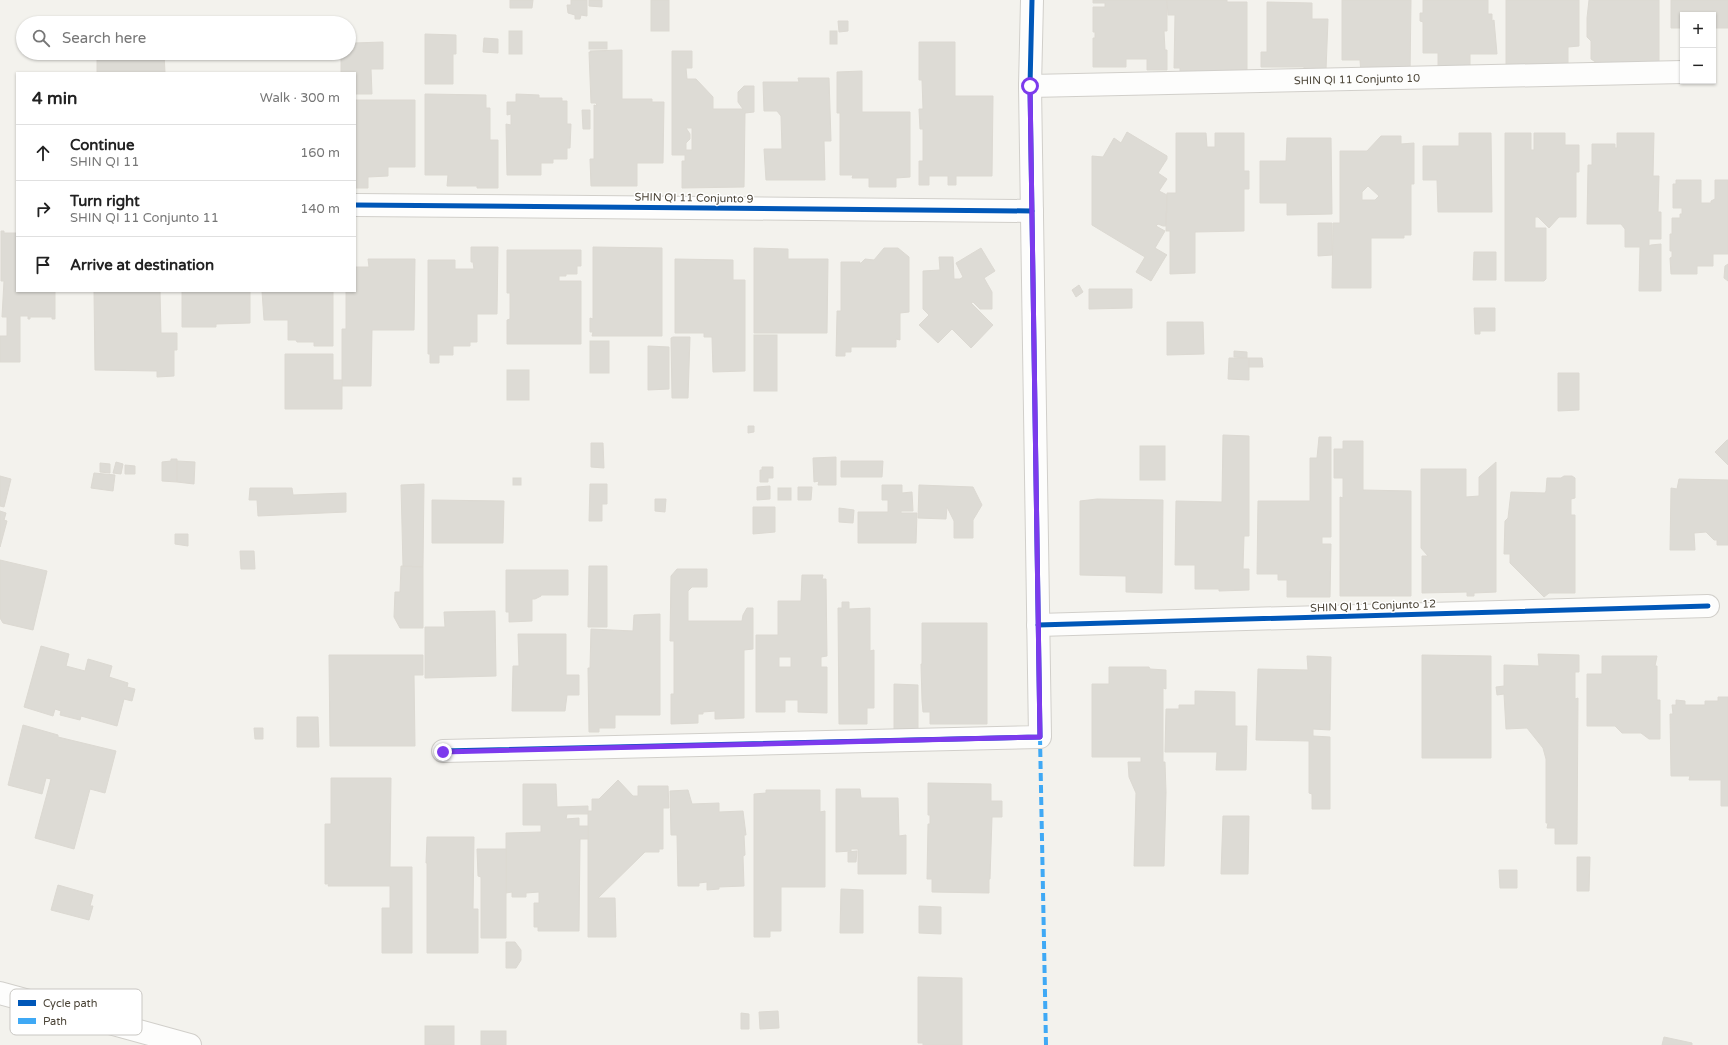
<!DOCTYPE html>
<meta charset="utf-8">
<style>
:root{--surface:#fff;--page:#f6f6f6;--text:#222;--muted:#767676;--line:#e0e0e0}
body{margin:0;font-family:"Varela Round",sans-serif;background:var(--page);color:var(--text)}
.controls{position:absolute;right:12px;top:12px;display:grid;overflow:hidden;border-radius:0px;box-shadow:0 1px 3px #0004}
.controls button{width:36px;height:36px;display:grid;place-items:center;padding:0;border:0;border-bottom:1px solid var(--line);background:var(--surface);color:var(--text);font:20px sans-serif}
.stop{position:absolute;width:12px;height:12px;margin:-9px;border:3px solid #7c3aed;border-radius:50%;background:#fff}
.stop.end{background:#7c3aed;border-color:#fff;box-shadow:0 1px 4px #0008}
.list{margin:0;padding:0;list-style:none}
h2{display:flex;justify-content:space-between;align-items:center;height:52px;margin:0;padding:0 16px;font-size:17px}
h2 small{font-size:13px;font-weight:400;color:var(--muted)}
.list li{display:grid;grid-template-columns:26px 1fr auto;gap:12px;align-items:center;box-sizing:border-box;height:56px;padding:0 16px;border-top:1px solid var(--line)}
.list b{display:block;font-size:15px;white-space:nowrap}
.list p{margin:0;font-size:13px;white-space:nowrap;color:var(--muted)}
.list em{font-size:13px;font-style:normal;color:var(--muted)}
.icon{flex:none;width:22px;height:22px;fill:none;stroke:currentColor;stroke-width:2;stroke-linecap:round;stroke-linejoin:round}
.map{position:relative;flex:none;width:1728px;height:1045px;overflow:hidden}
.search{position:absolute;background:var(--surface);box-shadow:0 1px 3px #0004;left:16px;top:16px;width:340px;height:44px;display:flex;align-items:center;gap:10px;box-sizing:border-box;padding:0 14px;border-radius:22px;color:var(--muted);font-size:15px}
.panel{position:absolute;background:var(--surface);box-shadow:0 1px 3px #0004;left:16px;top:72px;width:340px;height:220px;border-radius:0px}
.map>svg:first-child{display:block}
.building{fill:#dddbd5;stroke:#dcd9d2;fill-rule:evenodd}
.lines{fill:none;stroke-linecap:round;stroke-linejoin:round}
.minor-casing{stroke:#d1cfca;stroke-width:24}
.minor{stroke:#fdfdfc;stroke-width:22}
.quiet{stroke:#3fa9f5;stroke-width:4;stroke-dasharray:8 4;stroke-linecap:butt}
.cycleway-casing{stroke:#fff;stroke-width:8}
.cycleway{stroke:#0057b8;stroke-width:5}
.route{stroke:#7c3aed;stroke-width:5}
.labels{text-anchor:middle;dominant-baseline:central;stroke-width:3;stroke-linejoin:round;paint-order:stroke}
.street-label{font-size:11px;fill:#4b4437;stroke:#fff}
.key{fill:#fff;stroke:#c9c7c3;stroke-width:1}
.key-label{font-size:11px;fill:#4b4437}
</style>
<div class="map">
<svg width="1728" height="1045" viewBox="0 0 1728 1045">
<rect width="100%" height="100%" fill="#f3f2ed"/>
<!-- building -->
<g class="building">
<polygon points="510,0 533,0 532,8 510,8"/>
<polygon points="571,0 587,0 587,16 581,15 580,19 575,19 575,15 568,13 567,5 571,5"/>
<polygon points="589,0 602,0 602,7 589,6"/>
<rect x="651" y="0" width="18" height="31"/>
<polygon points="1093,0 1167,0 1167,31 1164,31 1165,50 1167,50 1167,70 1147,70 1147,59 1126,59 1126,67 1093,67 1093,38 1095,38 1095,32 1093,32 1093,7 1105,7 1105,3 1093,3"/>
<polygon points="1167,0 1227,0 1227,2 1247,2 1247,74 1180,75 1180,68 1174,68 1175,15 1168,15"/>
<polygon points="1342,0 1411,0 1410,75 1361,74 1360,60 1342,60"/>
<polygon points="1423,0 1488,0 1488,14 1492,14 1492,21 1494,20 1497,54 1470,54 1470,68 1438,68 1438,53 1423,53 1423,22 1420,21 1420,13 1423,13"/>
<polygon points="1506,0 1579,0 1579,46 1568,47 1568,74 1506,74"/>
<polygon points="1589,0 1659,0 1659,70 1597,63 1591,59 1591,41 1587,37 1587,18"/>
<polygon points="1671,0 1728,0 1728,28 1713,28 1713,15 1683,15 1683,28 1671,28"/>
<polygon points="1267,2 1312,3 1312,19 1328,19 1326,70 1304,70 1304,67 1261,67 1261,52 1267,52"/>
<rect x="96" y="17" width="24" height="6"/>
<polygon points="838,21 848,21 848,31 839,32"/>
<rect x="509" y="31" width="13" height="23"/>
<rect x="830" y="31" width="7" height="13"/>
<polygon points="425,34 456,35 456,54 453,54 453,84 425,84"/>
<polygon points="484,38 498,39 498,53 483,52"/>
<polygon points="383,42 383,69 371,69 372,94 355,94 355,73 341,73 341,53 349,53 349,50 354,50 354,43"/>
<rect x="589" y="42" width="18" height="7"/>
<polygon points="919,42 955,42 955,96 993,96 992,176 956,176 956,185 948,185 948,176 929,176 929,185 919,185 919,161 923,161 923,129 920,129 919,109 923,109 922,80 919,80"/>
<polygon points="622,50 622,99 652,99 652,102 664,102 663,163 637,163 637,186 591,186 590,159 594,159 594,105 597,106 596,103 591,103 589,52 591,53 590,51"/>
<path d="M672,51H692V68H686L687,79H696L713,97V109H743L738,102V92L744,86H754V112L745,113L744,187L682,188V161H685V155H672ZM686,128H692V150H686V143L690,139V134Z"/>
<polygon points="97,53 164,53 165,73 97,73"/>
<polygon points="862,71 862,112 910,112 910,177 896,178 896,187 869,187 869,178 852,178 853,175 840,175 840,113 837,113 837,72"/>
<polygon points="798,78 829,78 831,141 824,141 825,180 766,180 764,149 782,149 781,116 777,111 764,111 763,82 799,82"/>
<polygon points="425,94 486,95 486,108 490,108 490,140 498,140 498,188 477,188 477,186 447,186 448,175 425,175"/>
<polygon points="516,94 539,95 539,98 562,98 562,101 567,101 567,124 571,124 570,148 567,148 567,159 553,159 553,163 541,163 541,175 507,175 506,124 511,125 511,114 507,115 507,102 516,102"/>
<polygon points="355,100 415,100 415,167 388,167 388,176 368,177 368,188 355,188"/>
<polygon points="582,110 590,110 590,129 583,129"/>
<polygon points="1127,132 1167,156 1167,159 1158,173 1167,179 1159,191 1167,195 1166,226 1163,226 1158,224 1156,226 1165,231 1155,248 1167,255 1166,256 1151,281 1136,272 1145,257 1092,225 1092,156 1103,157 1114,138 1121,143"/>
<polygon points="1176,133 1206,133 1207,147 1215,147 1215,133 1244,133 1244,171 1249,171 1249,189 1244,189 1244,231 1195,232 1195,273 1170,274 1170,231 1166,231 1167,195 1167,193 1176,193"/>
<polygon points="1459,133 1491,133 1492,212 1438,212 1437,180 1423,180 1423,146 1459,146"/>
<polygon points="1505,133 1531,133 1531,150 1534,150 1534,133 1565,133 1565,145 1579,145 1579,172 1576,172 1576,217 1559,217 1549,228 1538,217 1535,217 1535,228 1546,228 1546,279 1544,281 1505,281"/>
<polygon points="1617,133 1654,133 1653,176 1659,176 1658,212 1661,212 1661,239 1649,239 1649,246 1651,245 1661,244 1661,291 1639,291 1640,247 1625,247 1625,229 1621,224 1587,224 1588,165 1592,165 1592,144 1615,144 1615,148 1617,148"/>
<path d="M1381,136H1401V144L1414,143V184H1411V235H1404V238H1371V288H1332L1333,223H1340V151H1367ZM1368,186L1379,196L1375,200H1362V192Z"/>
<polygon points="1287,138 1331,138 1332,214 1287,215 1287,203 1260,203 1260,161 1286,161"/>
<polygon points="1676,180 1701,180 1701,203 1711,203 1711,201 1715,199 1715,180 1728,180 1728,254 1713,254 1713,266 1697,266 1697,274 1671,274 1670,258 1672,257 1672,251 1670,251 1670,234 1672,234 1672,218 1680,218 1680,214 1682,214 1682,208 1673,208 1673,184 1676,184"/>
<polygon points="1318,223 1332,223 1332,255 1318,256"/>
<polygon points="1,231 4,231 4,233 17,233 17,291 55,291 55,319 52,319 52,317 30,317 30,319 28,319 28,316 20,316 20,362 0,362 0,336 7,336 7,317 2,317 4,281 1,281"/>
<polygon points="471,247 498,247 497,314 477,314 477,342 470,342 470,346 453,346 453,355 439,355 439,363 430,363 430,354 428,354 428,260 455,260 455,269 474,269 473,262 471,262"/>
<polygon points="593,247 662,248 662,336 592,336 593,332 590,332 590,318 593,319"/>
<polygon points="754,248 788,249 788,259 828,259 827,333 754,333"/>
<polygon points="884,248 898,248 909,257 909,312 900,313 900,340 896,339 896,347 851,347 851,352 845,352 845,356 836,356 837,314 837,311 841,311 841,262 860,262 860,264 865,259 874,260"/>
<polygon points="981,248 995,271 984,278 992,292 992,309 980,309 973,302 971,303 993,325 971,348 952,329 938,343 919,325 929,315 923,309 923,271 940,270 939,257 953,257 954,279 960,279 963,277 956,263"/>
<polygon points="507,250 581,250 581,266 577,266 577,274 566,274 566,276 559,276 559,281 581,281 581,344 507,344 507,320 510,319 510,293 507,293"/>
<polygon points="1474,252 1496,252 1496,280 1473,280"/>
<polygon points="368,259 415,259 414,330 372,330 371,386 342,386 342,329 346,329 346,291 355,291 355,267 369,267"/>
<polygon points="675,259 733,260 733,280 745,280 745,371 713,372 712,337 704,337 704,333 675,333"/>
<polygon points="1728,264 1728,281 1724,278 1725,266"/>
<polygon points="1079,285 1083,292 1076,297 1072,290"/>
<polygon points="1089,289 1132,289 1132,308 1089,309"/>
<polygon points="94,291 160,291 161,333 177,333 177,350 174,350 174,376 157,377 157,371 95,370"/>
<polygon points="182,291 250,291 250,323 216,324 216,327 182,327"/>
<polygon points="262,291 333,291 333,346 314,346 314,342 297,342 296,340 288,340 288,320 264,320"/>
<polygon points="1474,308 1495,308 1495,331 1480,331 1480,334 1475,334"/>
<polygon points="1167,322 1203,322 1204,354 1167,355"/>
<rect x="754" y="335" width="23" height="56"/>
<polygon points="673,337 690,337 688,398 672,398 671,338"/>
<rect x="590" y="341" width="19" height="32"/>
<polygon points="648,346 669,347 669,389 648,390"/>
<polygon points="1234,351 1247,352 1247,358 1234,357"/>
<polygon points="285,354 333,354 333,380 342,380 342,409 285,409"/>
<polygon points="1229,358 1249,358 1249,380 1228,379"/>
<polygon points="1249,358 1262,358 1263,367 1249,367"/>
<rect x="507" y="370" width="22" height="30"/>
<polygon points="1558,373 1579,373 1579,410 1558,411"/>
<polygon points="748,426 754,426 754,432 748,433"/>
<polygon points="1223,435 1249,436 1249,536 1244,536 1243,569 1249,569 1249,590 1219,591 1219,589 1195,589 1195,565 1175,565 1176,501 1222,502"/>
<polygon points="1319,437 1331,437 1331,537 1322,537 1322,544 1331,544 1330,597 1287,597 1287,580 1278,580 1278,574 1257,574 1258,501 1310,501 1310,458 1317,458"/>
<polygon points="1727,440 1728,440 1728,465 1715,452"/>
<polygon points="1343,441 1363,441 1363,490 1411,491 1411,596 1340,596 1340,497 1343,498 1343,478 1334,478 1334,449 1343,449"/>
<polygon points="591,443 603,443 604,468 591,467"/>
<rect x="1140" y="446" width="25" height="34"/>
<polygon points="836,457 836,485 818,485 819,481 814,482 813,458"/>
<polygon points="171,459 177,459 177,482 162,481 162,462 171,461"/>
<polygon points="177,461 195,462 194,484 177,482"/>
<polygon points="841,461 883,461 882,477 841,477"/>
<polygon points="116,462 123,464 121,474 113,473"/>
<polygon points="1496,462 1496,592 1474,593 1474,596 1467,596 1467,592 1422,593 1422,556 1428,556 1421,548 1421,469 1466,469 1466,497 1479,496 1479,477"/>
<polygon points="100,463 110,464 110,473 100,472"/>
<polygon points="125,465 135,466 135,474 125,474"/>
<polygon points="762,467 773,467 773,478 768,478 768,482 760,482 760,470 762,470"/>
<polygon points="94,473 115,475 113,491 91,488"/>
<polygon points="0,476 11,479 4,507 0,506"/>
<polygon points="1564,476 1572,476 1575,478 1575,498 1571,499 1571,515 1575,515 1575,593 1549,593 1544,597 1510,563 1510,554 1504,554 1505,521 1508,518 1511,492 1545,493 1546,491 1547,478 1561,478"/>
<rect x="513" y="478" width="8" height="7"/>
<polygon points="1679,479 1728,480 1728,545 1717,545 1717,540 1714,540 1706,532 1694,533 1695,550 1670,550 1671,488 1677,489"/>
<polygon points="424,484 423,567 403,567 401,485"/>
<polygon points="590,484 607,484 607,504 602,504 602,521 589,521"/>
<polygon points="882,485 902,485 902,493 912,492 913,511 901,511 901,513 917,513 916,543 858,543 858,512 888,512 888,500 882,500"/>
<polygon points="919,485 973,487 982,505 973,520 973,538 954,538 954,521 947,507 946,519 918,518"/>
<polygon points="770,486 770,499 757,500 757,487"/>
<polygon points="798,487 812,487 811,500 798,500"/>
<polygon points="250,488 292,488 293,495 346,493 346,512 258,516 257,500 249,500"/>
<rect x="778" y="488" width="13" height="12"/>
<polygon points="655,499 666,499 665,512 655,511"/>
<polygon points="1097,499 1163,500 1162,593 1126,592 1126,576 1080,575 1080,501"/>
<polygon points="432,500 504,501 503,543 432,543"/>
<polygon points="753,507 775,507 775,532 753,534"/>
<polygon points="839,508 854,510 853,523 839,522"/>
<polygon points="0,511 6,513 4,520 7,521 0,547"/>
<polygon points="175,534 188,534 188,546 175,544"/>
<polygon points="240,551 254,551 255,569 241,569"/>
<polygon points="0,560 47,571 33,630 3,623 0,618"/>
<polygon points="401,566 423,567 423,628 400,628 394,617 395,592 400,592"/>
<polygon points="589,566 607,566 607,627 588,627"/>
<polygon points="677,569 707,569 707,587 692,587 688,591 688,621 742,621 743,615 747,608 753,608 753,649 744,650 744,718 715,719 715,711 703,712 703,714 698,714 698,723 671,724 671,694 674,694 674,641 670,641 671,576"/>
<polygon points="506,570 568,570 568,595 541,595 541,596 535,599 532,599 532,621 509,622 509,612 506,612"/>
<path d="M802,575H823L822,579H826L827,656L821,657V667H827V713L798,712V700H785V712H756V635H778V601H801ZM779,657H791V667H779Z"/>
<polygon points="842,602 849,602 849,609 870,608 870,651 874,650 874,708 867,708 867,724 839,724 838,608 842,608"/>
<polygon points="495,611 496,676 425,678 425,627 445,627 444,612"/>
<polygon points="660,614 660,715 615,715 615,728 599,728 599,732 589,732 588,668 590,668 591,629 633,631 634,615"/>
<polygon points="922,623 987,623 987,724 930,724 930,712 923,712 922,701 921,664 922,664"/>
<polygon points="518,634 566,634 566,675 579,675 579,695 567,695 565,711 512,711 513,666 519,666"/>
<polygon points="41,646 69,654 66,666 85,671 88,659 112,666 109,677 128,683 127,687 135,689 132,701 124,699 117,726 81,716 80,720 60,715 61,711 55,709 53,716 24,707"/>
<polygon points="1538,654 1579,655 1579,672 1575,672 1575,699 1578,698 1577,844 1555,844 1555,828 1547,828 1548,823 1546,823 1546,759 1543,748 1527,728 1506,729 1504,694 1497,695 1496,687 1504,686 1504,665 1539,666"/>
<polygon points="329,655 423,655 423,675 414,675 415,746 330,746"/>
<polygon points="1422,655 1491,656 1491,758 1422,758"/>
<polygon points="1307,656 1331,657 1330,730 1313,729 1313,736 1330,737 1330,809 1312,809 1312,794 1309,793 1309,741 1256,740 1258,669 1308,670"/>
<polygon points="1602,656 1657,656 1655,666 1657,666 1657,700 1660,700 1660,739 1649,739 1641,733 1622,733 1615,726 1587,726 1587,674 1602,674"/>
<polygon points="1109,667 1149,667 1150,669 1166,670 1166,689 1163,688 1163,762 1165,762 1166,792 1164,866 1134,866 1136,793 1129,777 1128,762 1141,762 1141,757 1092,757 1092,684 1109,684"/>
<polygon points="894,684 918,685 918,732 894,732"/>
<polygon points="1195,691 1235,692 1235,726 1247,726 1246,770 1216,770 1217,752 1165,752 1166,709 1179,709 1179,705 1195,705"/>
<polygon points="1718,697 1728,697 1728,806 1721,806 1721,780 1689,780 1690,776 1671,776 1670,714 1673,714 1672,705 1676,705 1676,700 1685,701 1685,705 1705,705 1705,701 1718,701"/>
<polygon points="297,717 318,717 319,747 297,747"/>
<polygon points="23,725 58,735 58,737 116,751 105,793 90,789 74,849 35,838 51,779 46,778 42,794 8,785"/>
<polygon points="254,728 263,728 263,739 255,739"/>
<polygon points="331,778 391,778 390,867 412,867 412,953 382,953 382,908 390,908 390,886 328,886 329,884 325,884 325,824 331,824"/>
<polygon points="618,780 633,796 638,796 638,786 668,786 669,808 663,808 663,849 659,849 659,852 645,852 598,898 615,898 616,937 588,937 588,811 592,811 592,799 599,799"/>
<polygon points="928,783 991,784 991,801 1002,801 1002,817 992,817 990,879 989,879 989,893 932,892 932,879 927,879 928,824 930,824 930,815 928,815"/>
<polygon points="523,784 556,784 557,807 588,806 588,814 567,814 566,819 579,818 579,826 588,826 588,839 580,839 579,931 538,931 538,927 534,927 534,903 539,903 539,892 526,893 526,897 512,897 512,892 506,893 506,833 541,832 541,825 523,825"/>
<polygon points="836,789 860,789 861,798 898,798 899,836 906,835 906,874 858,874 858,849 851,849 851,851 836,852"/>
<polygon points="688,790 692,804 719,803 719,812 743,811 746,835 744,835 745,855 743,856 744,886 719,887 719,889 707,890 707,882 699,883 699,886 678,886 677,835 671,835 670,791"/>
<polygon points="766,790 820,790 820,812 825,811 825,887 781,887 781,931 770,931 770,937 754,937 754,794 766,793"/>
<polygon points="1223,816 1249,816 1248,874 1221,874"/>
<polygon points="427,837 474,837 473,909 478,909 478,953 427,953 427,863 426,863"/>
<polygon points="477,849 506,849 506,938 481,938 481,877 478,876"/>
<polygon points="857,851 856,862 848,862 848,852"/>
<polygon points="1577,857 1590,857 1589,891 1577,891"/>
<polygon points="1499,870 1517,870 1517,888 1500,888"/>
<polygon points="58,885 93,895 90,906 93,906 89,920 51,910"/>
<polygon points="841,889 863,890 863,933 840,933"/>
<polygon points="919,906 941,907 941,934 919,933"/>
<polygon points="506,942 515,942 521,950 521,960 516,968 506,968"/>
<polygon points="918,977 962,978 962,1045 923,1045 923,1043 918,1043"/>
<polygon points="778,1011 779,1028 760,1029 759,1012"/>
<polygon points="741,1013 749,1014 749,1029 741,1029"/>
<rect x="425" y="1026" width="29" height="19"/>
<rect x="481" y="1031" width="25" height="14"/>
<polygon points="1664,1037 1692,1043 1692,1045 1662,1045"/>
</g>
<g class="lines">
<!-- minor casing -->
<g class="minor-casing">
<g id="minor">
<path id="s1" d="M1030,86L1683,72"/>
<polyline points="355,205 1032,211"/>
<polyline points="1038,625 1708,606"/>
<polyline points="443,751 1040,737 1030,86 1032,0"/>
<polyline points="0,993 190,1045"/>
</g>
</g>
<!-- minor -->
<use href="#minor" class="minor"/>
<!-- quiet -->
<polyline class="quiet" points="1040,737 1046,1045"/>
<!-- cycleway casing -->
<g class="cycleway-casing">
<g id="cycleway">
<polyline points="355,205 1032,211"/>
<polyline points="1038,625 1708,606"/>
<polyline points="443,751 1040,737 1030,86 1032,0"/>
</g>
</g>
<!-- cycleway -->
<use href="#cycleway" class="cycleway"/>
</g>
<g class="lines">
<!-- route -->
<polyline class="route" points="443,752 1040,737 1030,86"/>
</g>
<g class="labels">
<!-- street labels -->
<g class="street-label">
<text stroke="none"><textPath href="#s1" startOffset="327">SHIN QI 11 Conjunto 10</textPath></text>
<text transform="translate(694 198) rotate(1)">SHIN QI 11 Conjunto 9</text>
<text transform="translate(1373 606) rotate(-2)">SHIN QI 11 Conjunto 12</text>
</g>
</g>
<!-- legend -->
<rect x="10" y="989" width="132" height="46" rx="6" class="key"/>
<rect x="18" y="1000" width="18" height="6" fill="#0057b8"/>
<rect x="18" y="1018" width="18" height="6" fill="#3fa9f5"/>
<g class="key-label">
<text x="43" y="1007">Cycle path</text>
<text x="43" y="1025">Path</text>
</g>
</svg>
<div class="controls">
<button>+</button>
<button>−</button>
</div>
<div class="stop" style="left:1030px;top:86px"></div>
<div class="stop end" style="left:443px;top:752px"></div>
<div class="search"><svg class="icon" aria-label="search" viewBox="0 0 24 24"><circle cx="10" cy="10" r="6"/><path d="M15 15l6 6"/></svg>Search here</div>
<section class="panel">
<h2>4 min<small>Walk · 300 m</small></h2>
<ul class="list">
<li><svg class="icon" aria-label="ahead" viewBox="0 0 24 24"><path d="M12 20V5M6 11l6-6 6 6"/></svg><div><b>Continue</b><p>SHIN QI 11</p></div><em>160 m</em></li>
<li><svg class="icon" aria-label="right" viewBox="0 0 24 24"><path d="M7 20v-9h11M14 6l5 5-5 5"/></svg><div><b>Turn right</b><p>SHIN QI 11 Conjunto 11</p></div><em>140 m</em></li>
<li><svg class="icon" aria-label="arrive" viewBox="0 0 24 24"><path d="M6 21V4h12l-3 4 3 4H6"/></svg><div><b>Arrive at destination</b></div></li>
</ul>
</section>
</div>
